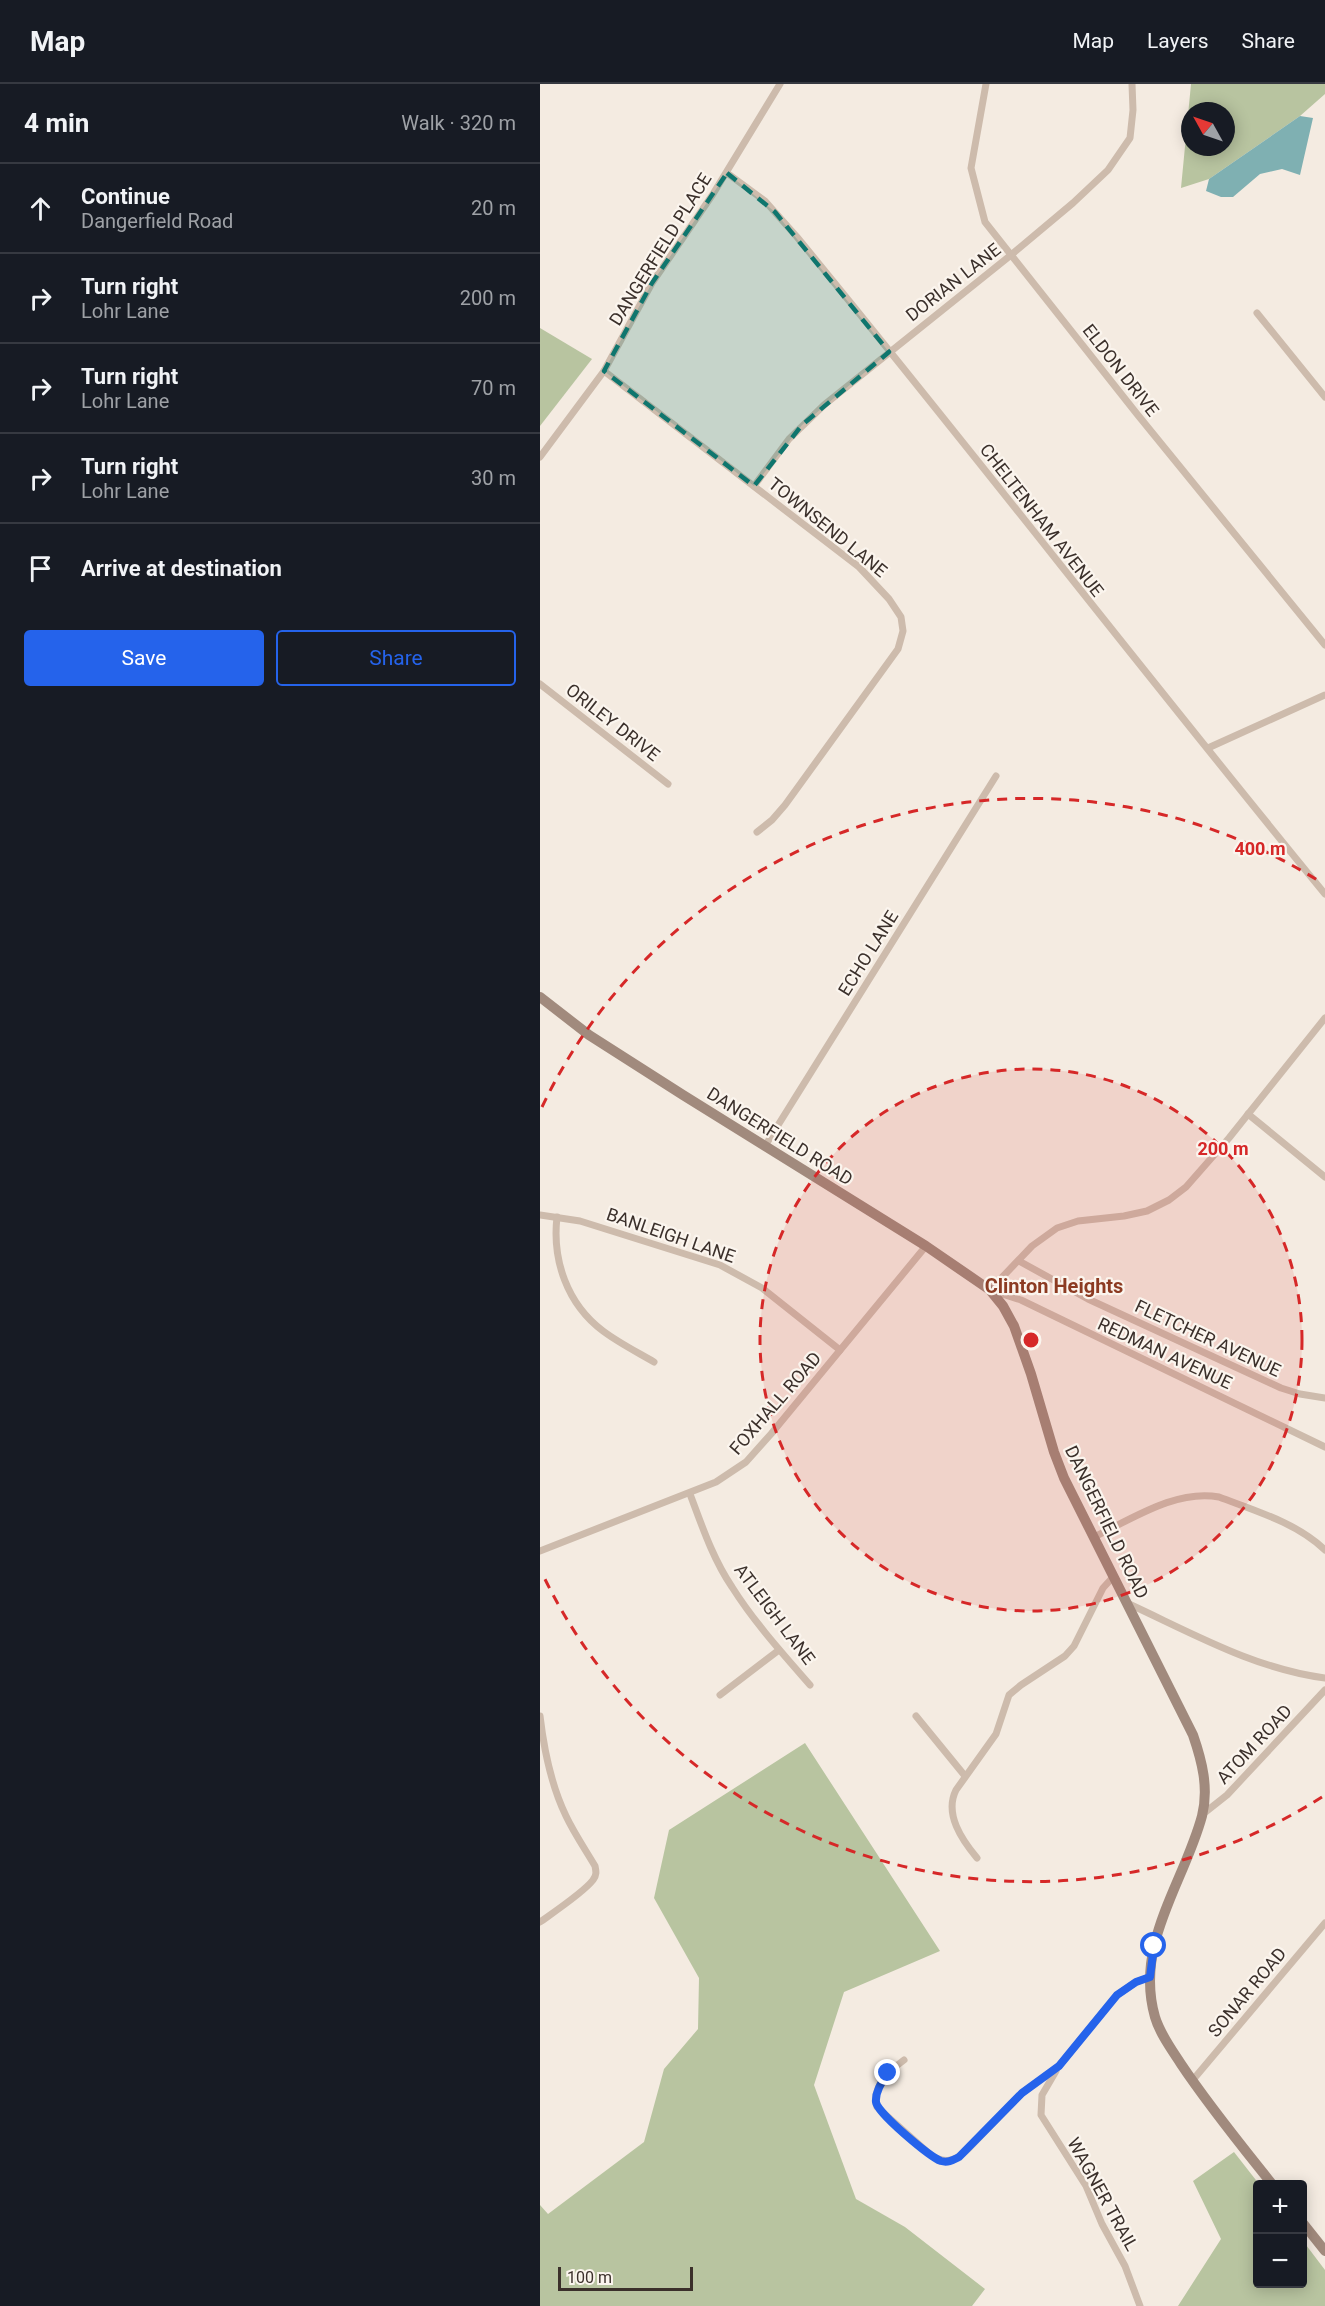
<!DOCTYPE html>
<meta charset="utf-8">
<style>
:root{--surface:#171b24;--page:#242831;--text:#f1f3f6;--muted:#9ea1a6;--line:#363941;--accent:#2563eb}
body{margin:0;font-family:Roboto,sans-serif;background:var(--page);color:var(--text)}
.controls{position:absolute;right:18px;bottom:18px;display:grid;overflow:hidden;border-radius:6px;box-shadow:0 3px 15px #0003}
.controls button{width:54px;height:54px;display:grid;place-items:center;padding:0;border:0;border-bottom:2px solid var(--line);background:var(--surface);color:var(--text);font:30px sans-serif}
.compass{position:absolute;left:641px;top:18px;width:54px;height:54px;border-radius:50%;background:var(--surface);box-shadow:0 3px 15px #0003;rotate:310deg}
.scale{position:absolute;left:18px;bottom:15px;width:135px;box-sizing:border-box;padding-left:6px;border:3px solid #3b302b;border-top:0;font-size:16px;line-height:21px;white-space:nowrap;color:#3b302b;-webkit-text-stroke:4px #fbf5ee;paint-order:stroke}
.stop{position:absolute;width:18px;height:18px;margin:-14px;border:4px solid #2563eb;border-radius:50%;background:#fff}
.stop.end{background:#2563eb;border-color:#fff;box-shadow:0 2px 6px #0008}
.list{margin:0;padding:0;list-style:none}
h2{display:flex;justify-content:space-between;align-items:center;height:78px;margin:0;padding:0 24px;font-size:26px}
h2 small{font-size:20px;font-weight:400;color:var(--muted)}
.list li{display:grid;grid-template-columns:39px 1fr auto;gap:18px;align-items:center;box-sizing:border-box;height:90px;padding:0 24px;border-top:2px solid var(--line)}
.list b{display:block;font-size:22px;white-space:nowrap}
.list p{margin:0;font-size:20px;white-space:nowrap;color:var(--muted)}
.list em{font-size:20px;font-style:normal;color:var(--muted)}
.actions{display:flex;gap:12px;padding:18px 24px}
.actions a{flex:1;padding:14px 0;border:2px solid var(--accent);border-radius:6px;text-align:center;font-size:21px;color:var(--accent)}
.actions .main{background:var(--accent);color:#fff}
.icon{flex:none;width:33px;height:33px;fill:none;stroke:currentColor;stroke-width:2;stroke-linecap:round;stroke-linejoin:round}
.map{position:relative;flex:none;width:785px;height:2222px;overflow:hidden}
header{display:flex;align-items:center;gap:36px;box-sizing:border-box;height:84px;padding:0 30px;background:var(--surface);border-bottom:2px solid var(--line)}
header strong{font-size:28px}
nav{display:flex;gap:33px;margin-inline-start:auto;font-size:21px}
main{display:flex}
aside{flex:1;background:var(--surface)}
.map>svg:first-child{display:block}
.green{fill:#b8c4a0;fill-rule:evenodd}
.water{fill:#7fb0b2}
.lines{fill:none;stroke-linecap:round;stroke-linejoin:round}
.street{stroke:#cdbbac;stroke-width:7}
.secondary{stroke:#a18a7d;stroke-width:10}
.route{stroke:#2563eb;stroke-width:8}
.marked{fill:#0f766e;fill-opacity:0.2;stroke:#0f766e;stroke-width:4.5;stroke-dasharray:12 8;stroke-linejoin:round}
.ring{fill:none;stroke:#d62828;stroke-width:3;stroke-dasharray:10 8}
.labels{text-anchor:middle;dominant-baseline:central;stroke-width:4.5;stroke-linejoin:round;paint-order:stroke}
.street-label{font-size:18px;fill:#3b302b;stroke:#fbf5ee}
.neighbourhood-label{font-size:20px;font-weight:bold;fill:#8c3b22;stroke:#fbf5ee}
.centre{fill:#d62828;stroke:#fbf5ee;stroke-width:3}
.ring-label{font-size:18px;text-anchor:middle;font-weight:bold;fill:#d62828;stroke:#fbf5ee;stroke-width:4.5;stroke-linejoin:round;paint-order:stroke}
</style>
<header>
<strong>Map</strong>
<nav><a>Map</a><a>Layers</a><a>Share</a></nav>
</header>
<main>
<aside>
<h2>4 min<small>Walk · 320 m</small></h2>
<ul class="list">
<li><svg class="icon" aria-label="ahead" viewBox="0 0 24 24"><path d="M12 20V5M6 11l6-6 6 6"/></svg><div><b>Continue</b><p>Dangerfield Road</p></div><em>20 m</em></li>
<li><svg class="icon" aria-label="right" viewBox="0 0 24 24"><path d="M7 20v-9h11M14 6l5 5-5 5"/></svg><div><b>Turn right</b><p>Lohr Lane</p></div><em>200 m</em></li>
<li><svg class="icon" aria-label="right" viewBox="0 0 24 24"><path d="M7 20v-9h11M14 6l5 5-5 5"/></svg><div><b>Turn right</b><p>Lohr Lane</p></div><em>70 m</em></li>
<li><svg class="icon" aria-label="right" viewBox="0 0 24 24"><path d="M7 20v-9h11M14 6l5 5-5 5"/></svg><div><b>Turn right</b><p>Lohr Lane</p></div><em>30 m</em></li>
<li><svg class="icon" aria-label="arrive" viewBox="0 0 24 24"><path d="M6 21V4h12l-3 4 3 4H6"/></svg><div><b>Arrive at destination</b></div></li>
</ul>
<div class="actions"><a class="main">Save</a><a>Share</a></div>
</aside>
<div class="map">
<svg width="785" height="2222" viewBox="0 0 785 2222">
<rect width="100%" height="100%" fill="#f4ebe1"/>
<!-- green -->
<g class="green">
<path d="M651,0H785V10L760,32L669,95L641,104ZM650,27H686V63H650Z"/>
<polygon points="0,244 52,275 0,342"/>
<polygon points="265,1659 400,1867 304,1908 274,2001 316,2115 365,2143 445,2205 432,2222 0,2222 0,2121 8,2130 104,2058 124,1985 158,1945 159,1894 114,1814 129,1746"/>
<polygon points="694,2068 719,2100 718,2100 718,2200 762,2200 763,2157 785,2186 785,2222 638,2222 681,2155 653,2097"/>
</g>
<!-- water -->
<polygon class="water" points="760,32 773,34 760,91 742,85 720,90 693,113 681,113 666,107 669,95"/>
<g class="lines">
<!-- street -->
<g class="street">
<polyline points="446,0 431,84 445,138 597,330 785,561"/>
<path d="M187,89L225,117L257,153C435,370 607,593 785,810"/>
<polyline points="717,229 785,313"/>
<polyline points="64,287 319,483 349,515 361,533 363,547 358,565 245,721 232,736 217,748"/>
<polyline points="0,373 64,287 112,199 173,110 240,0"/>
<polyline points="214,402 249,355 284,321 471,171 533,119 568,86 590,54 593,26 592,0"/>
<polyline points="0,600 128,700"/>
<polyline points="668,664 785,611"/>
<polyline points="785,934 689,1054 646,1103 629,1116 607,1127 584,1132 538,1137 517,1144 492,1162 450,1206 481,1216 785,1363"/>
<polyline points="708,1030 785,1093"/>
<polyline points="225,1062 456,692"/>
<polyline points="0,1131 40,1137 180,1181 222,1204 300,1266"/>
<path d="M17,1133C12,1176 27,1220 63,1247C79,1259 97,1268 114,1278"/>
<polyline points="479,1177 548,1215 741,1304 760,1310 785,1314"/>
<path d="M150,1410C162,1442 173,1475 192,1503C214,1538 243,1570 270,1601"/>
<path d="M554,1453C592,1435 636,1405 679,1413C716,1427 757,1439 785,1466"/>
<polyline points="0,1467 176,1398 206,1378 231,1350 386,1162"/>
<path d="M589,1520C652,1549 715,1585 785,1594"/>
<polyline points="180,1611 239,1566"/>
<path d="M0,1632C4,1666 11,1701 26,1732C34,1749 45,1765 55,1782C56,1787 57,1791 53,1796C44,1808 14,1828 0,1838"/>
<polyline points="376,1632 425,1692"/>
<polyline points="663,1730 687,1711 785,1606"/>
<path d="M437,1774C422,1756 404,1730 416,1706L456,1650L469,1611L481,1601L525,1572L534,1562L563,1504L574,1492"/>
<path d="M364,1976C349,1987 331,2003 337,2023L392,2072C407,2080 416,2077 428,2065L482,2009L519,1982L577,1911L596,1898L610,1893"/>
<polyline points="516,1987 502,2011 501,2031 546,2102 562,2140 585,2182 600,2222"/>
<polyline points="652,1997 785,1839"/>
</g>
<!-- secondary -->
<g class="secondary">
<path d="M0,913L49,951L143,1011L386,1162L450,1206L463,1222L474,1242L491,1290L514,1368L524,1394L653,1651C662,1677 669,1704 662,1732C644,1799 594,1860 615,1933C620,1950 632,1966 641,1980C669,2022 701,2061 732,2100"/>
<polyline points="762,2138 785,2167"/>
</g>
</g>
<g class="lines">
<!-- route -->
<path class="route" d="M348,1989C342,1997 335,2008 336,2018C337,2029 390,2073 401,2077C408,2079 413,2076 419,2073L482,2009L519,1982L577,1911L596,1898L610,1893L614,1862"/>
</g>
<!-- marked area -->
<path class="marked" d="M187,89L235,128L349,268L262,341L214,402L64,287L112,199Z"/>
<!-- distance rings -->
<circle cx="491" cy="1256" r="271" fill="#d62828" fill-opacity=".12"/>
<g class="ring">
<circle cx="491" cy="1256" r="271"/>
<path d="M782 1713A542 542 0 0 1 2 1489M2 1023A542 542 0 0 1 782 799"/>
</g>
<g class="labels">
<!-- street labels -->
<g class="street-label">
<text transform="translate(120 165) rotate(-58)">DANGERFIELD PLACE</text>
<text transform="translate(413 198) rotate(-38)">DORIAN LANE</text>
<text transform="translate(581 286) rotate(52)">ELDON DRIVE</text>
<text transform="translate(502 436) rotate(52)">CHELTENHAM AVENUE</text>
<text transform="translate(288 443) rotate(39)">TOWNSEND LANE</text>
<text transform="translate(73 638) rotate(38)">ORILEY DRIVE</text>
<text transform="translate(328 869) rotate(-58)">ECHO LANE</text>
<text transform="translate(240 1052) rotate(32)">DANGERFIELD ROAD</text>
<text transform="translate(131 1151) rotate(19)">BANLEIGH LANE</text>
<text transform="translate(668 1254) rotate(25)">FLETCHER AVENUE</text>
<text transform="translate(625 1269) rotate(25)">REDMAN AVENUE</text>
<text transform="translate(235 1319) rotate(-49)">FOXHALL ROAD</text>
<text transform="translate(567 1438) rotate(64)">DANGERFIELD ROAD</text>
<text transform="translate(235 1530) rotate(53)">ATLEIGH LANE</text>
<text transform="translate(714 1660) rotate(-47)">ATOM ROAD</text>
<text transform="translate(707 1908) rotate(-50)">SONAR ROAD</text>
<text transform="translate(563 2110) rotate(61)">WAGNER TRAIL</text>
</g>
<!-- neighbourhood labels -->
<g class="neighbourhood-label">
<text x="514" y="1202">Clinton Heights</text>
</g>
</g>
<circle cx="491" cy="1256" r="9" class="centre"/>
<g class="ring-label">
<text x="720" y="771">400 m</text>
<text x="683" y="1071">200 m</text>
</g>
</svg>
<div class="controls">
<button>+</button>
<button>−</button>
</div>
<svg class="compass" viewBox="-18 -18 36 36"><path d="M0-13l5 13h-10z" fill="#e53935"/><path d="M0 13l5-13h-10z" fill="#9ea1a6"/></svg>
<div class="scale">100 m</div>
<div class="stop" style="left:614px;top:1862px"></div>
<div class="stop end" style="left:348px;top:1989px"></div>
</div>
</main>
